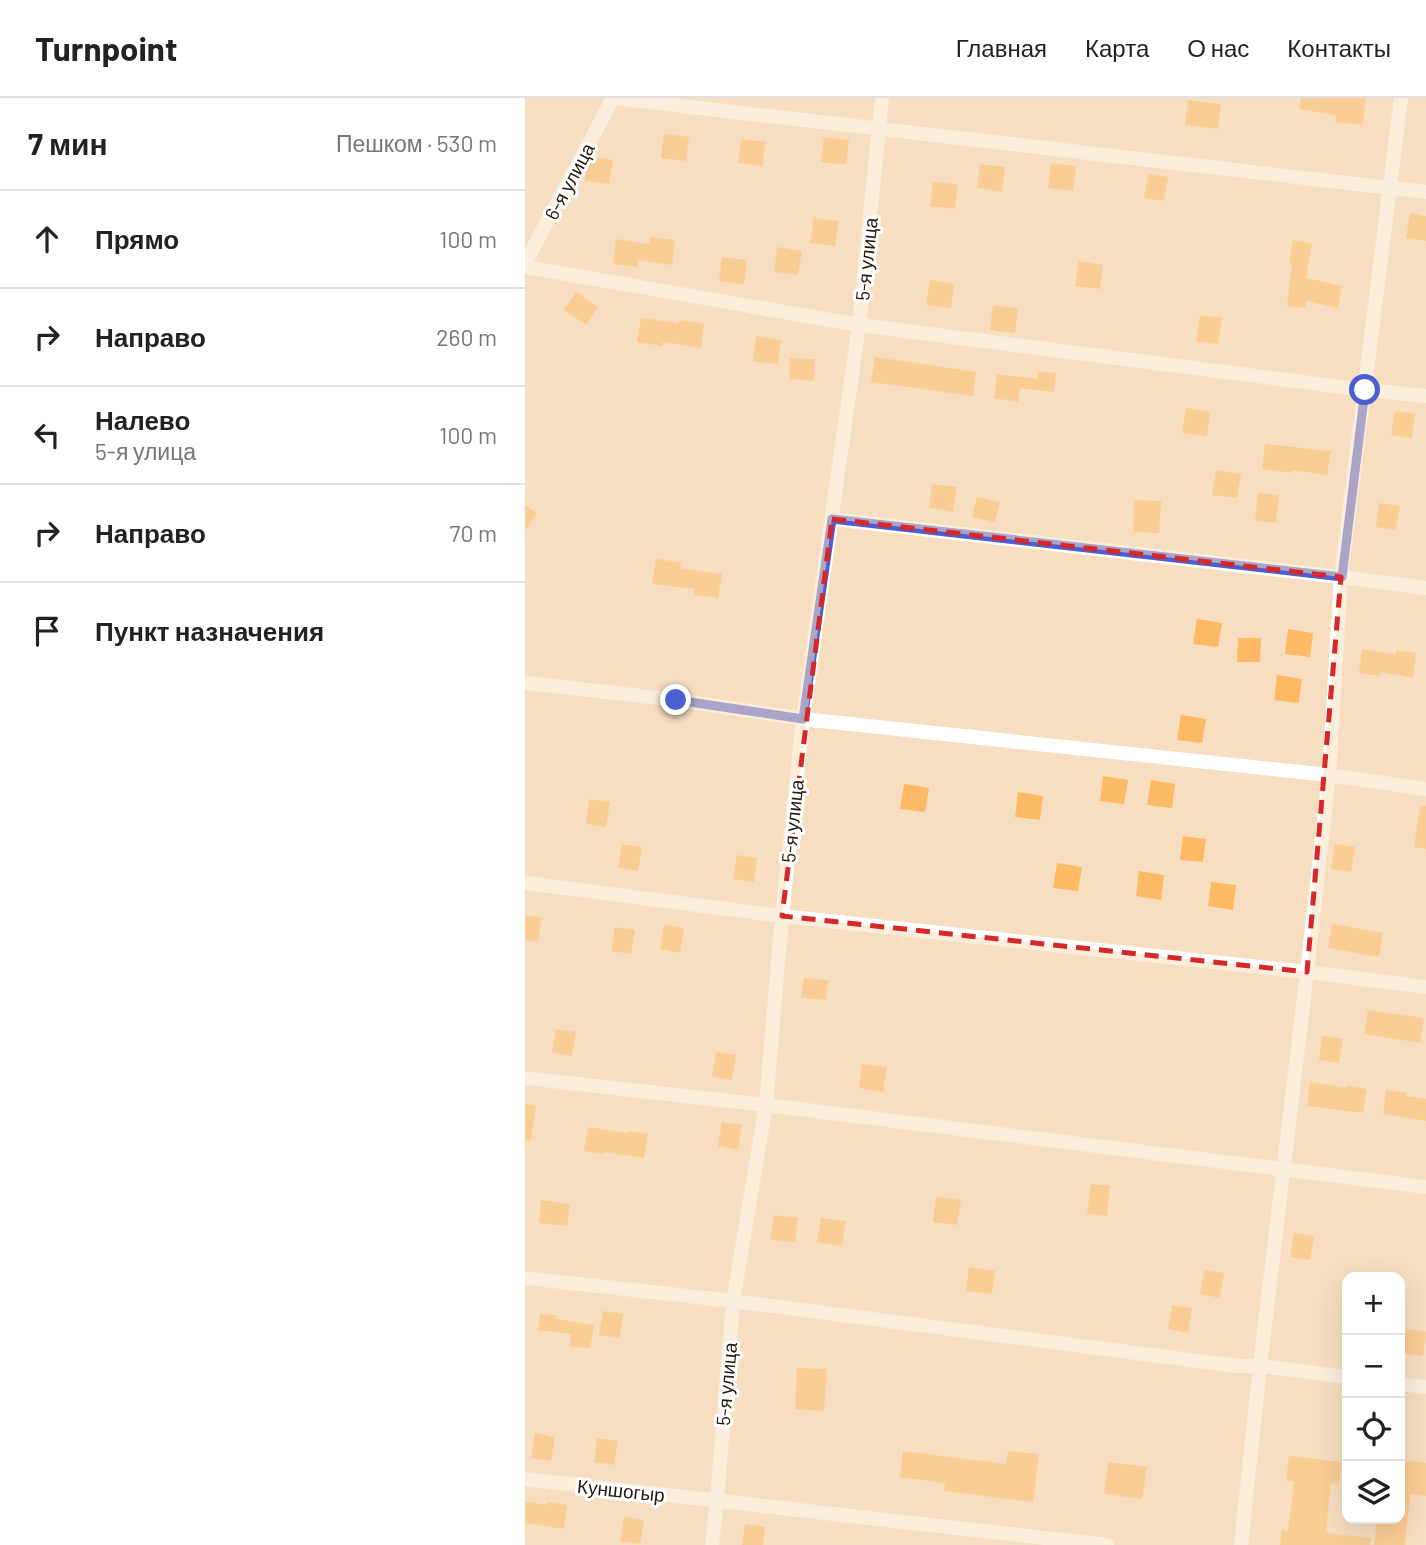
<!DOCTYPE html>
<html lang="ru">
<meta charset="utf-8">
<style>
:root{--surface:#fff;--page:#f6f6f6;--text:#222;--muted:#767676;--line:#e0e0e0}
body{margin:0;font-family:Barlow,sans-serif;background:var(--page);color:var(--text)}
.controls{position:absolute;right:21px;bottom:21px;display:grid;overflow:hidden;border-radius:14px;box-shadow:0 7px 28px #0002}
.controls button{width:63px;height:63px;display:grid;place-items:center;padding:0;border:0;border-bottom:2px solid var(--line);background:var(--surface);color:var(--text);font:35px sans-serif}
.stop{position:absolute;width:21px;height:21px;margin:-16px;border:5px solid #4b5ed3;border-radius:50%;background:#fff}
.stop.end{background:#4b5ed3;border-color:#fff;box-shadow:0 2px 7px #0008}
.list{margin:0;padding:0;list-style:none}
h2{display:flex;justify-content:space-between;align-items:center;height:91px;margin:0;padding:0 28px;font-size:30px}
h2 small{font-size:23px;font-weight:400;color:var(--muted)}
.list li{display:grid;grid-template-columns:46px 1fr auto;gap:21px;align-items:center;box-sizing:border-box;height:98px;padding:0 28px;border-top:2px solid var(--line)}
.list b{display:block;font-size:26px;white-space:nowrap}
.list p{margin:0;font-size:23px;white-space:nowrap;color:var(--muted)}
.list em{font-size:23px;font-style:normal;color:var(--muted)}
.icon{flex:none;width:38px;height:38px;fill:none;stroke:currentColor;stroke-width:2;stroke-linecap:round;stroke-linejoin:round}
.map{position:relative;flex:none;width:901px;height:1447px;overflow:hidden}
header{display:flex;align-items:center;gap:42px;box-sizing:border-box;height:98px;padding:0 35px;background:var(--surface);border-bottom:2px solid var(--line)}
header strong{font-size:33px}
nav{display:flex;gap:38px;margin-inline-start:auto;font-size:24px}
main{display:flex}
aside{flex:1;background:var(--surface)}
.map>svg:first-child{display:block}
.building{fill:#fdb963}
.lines{fill:none;stroke-linecap:round;stroke-linejoin:round}
.street{stroke:#fff;stroke-width:14}
.route{stroke:#4b5ed3;stroke-width:9}
.marked{fill:none;stroke:#d62828;stroke-width:5;stroke-dasharray:14 9;stroke-linejoin:round}
.labels{text-anchor:middle;dominant-baseline:central;stroke-width:6;stroke-linejoin:round;paint-order:stroke}
.street-label{font-size:19px;fill:#21180d;stroke:#fff}
</style>
<header>
<strong>Turnpoint</strong>
<nav><a>Главная</a><a>Карта</a><a>О нас</a><a>Контакты</a></nav>
</header>
<main>
<aside>
<h2>7 мин<small>Пешком · 530 m</small></h2>
<ul class="list">
<li><svg class="icon" aria-label="ahead" viewBox="0 0 24 24"><path d="M12 20V5M6 11l6-6 6 6"/></svg><div><b>Прямо</b></div><em>100 m</em></li>
<li><svg class="icon" aria-label="right" viewBox="0 0 24 24"><path d="M7 20v-9h11M14 6l5 5-5 5"/></svg><div><b>Направо</b></div><em>260 m</em></li>
<li><svg class="icon" aria-label="left" viewBox="0 0 24 24"><path d="M17 20v-9H6M10 6l-5 5 5 5"/></svg><div><b>Налево</b><p>5-я улица</p></div><em>100 m</em></li>
<li><svg class="icon" aria-label="right" viewBox="0 0 24 24"><path d="M7 20v-9h11M14 6l5 5-5 5"/></svg><div><b>Направо</b></div><em>70 m</em></li>
<li><svg class="icon" aria-label="arrive" viewBox="0 0 24 24"><path d="M6 21V4h12l-3 4 3 4H6"/></svg><div><b>Пункт назначения</b></div></li>
</ul>
</aside>
<div class="map">
<svg width="901" height="1447" viewBox="0 0 901 1447">
<rect width="100%" height="100%" fill="#f8dec0"/>
<!-- building -->
<g class="building">
<polygon points="776,0 841,0 838,27 810,24 811,17 774,11"/>
<polygon points="663,2 696,6 693,31 660,27"/>
<polygon points="139,36 164,39 161,63 136,60"/>
<polygon points="299,39 324,42 321,67 296,64"/>
<polygon points="216,41 241,44 237,68 213,65"/>
<polygon points="68,59 88,62 84,86 60,83 61,70"/>
<polygon points="526,65 551,68 548,93 523,90"/>
<polygon points="455,66 480,69 477,94 452,90"/>
<polygon points="623,76 643,79 639,103 619,100"/>
<polygon points="408,83 433,87 430,111 405,108"/>
<polygon points="885,115 901,118 901,143 881,140"/>
<polygon points="289,120 314,123 310,148 285,145"/>
<polygon points="125,139 150,142 147,167 113,162 112,169 88,166 91,141 124,146"/>
<polygon points="768,142 787,145 781,180 817,188 813,210 781,203 780,210 762,208 767,165 764,165"/>
<polygon points="252,149 277,153 273,177 249,174"/>
<polygon points="197,159 222,162 219,187 194,183"/>
<polygon points="554,163 578,167 575,191 550,188"/>
<polygon points="405,182 429,186 426,210 401,207"/>
<polygon points="51,194 73,209 61,227 39,212"/>
<polygon points="468,207 493,210 490,235 465,232"/>
<polygon points="675,217 697,220 693,246 671,243"/>
<polygon points="116,220 154,225 154,222 179,225 176,250 138,244 137,248 112,244"/>
<polygon points="231,238 256,242 253,266 228,263"/>
<polygon points="350,259 451,274 448,298 346,284"/>
<polygon points="265,260 290,261 289,283 264,281"/>
<polygon points="513,273 531,275 529,294 495,290 493,304 469,300 472,276 512,281"/>
<polygon points="661,310 685,314 682,338 657,335"/>
<polygon points="870,313 890,316 887,340 866,337"/>
<polygon points="740,346 806,353 802,377 766,372 766,375 737,371"/>
<polygon points="691,372 716,376 712,400 687,397"/>
<polygon points="407,386 432,389 428,414 404,410"/>
<polygon points="733,395 754,397 751,425 730,423"/>
<polygon points="452,399 475,404 470,424 447,419"/>
<polygon points="609,402 636,403 634,435 608,434"/>
<polygon points="854,405 875,408 871,432 851,429"/>
<polygon points="0,407 12,415 0,433"/>
<polygon points="131,461 156,464 155,470 197,476 193,500 168,497 169,491 127,486"/>
<polygon points="672,521 697,525 693,549 668,546"/>
<polygon points="763,531 788,535 785,559 760,556"/>
<polygon points="713,540 736,540 735,564 712,564"/>
<polygon points="837,551 871,556 871,552 891,555 888,580 855,574 854,578 834,575"/>
<polygon points="752,577 777,581 774,605 749,602"/>
<polygon points="656,617 681,621 677,645 652,642"/>
<polygon points="578,678 603,682 599,706 575,703"/>
<polygon points="626,682 650,686 647,710 622,707"/>
<polygon points="379,686 404,690 400,714 375,711"/>
<polygon points="493,694 518,698 515,722 490,719"/>
<polygon points="64,701 85,704 81,729 61,726"/>
<polygon points="895,708 901,708 901,751 889,749"/>
<polygon points="658,738 681,741 678,764 655,762"/>
<polygon points="97,746 117,749 113,773 93,770"/>
<polygon points="810,746 830,749 826,774 806,771"/>
<polygon points="212,757 232,760 229,784 208,781"/>
<polygon points="532,765 557,769 553,793 528,790"/>
<polygon points="614,773 639,777 636,802 611,798"/>
<polygon points="686,784 711,787 708,812 683,808"/>
<polygon points="0,817 17,820 13,844 0,842"/>
<polygon points="807,826 858,835 854,859 803,850"/>
<polygon points="139,827 159,830 155,855 135,851"/>
<polygon points="90,829 110,832 106,856 86,853"/>
<polygon points="279,880 303,882 301,902 276,900"/>
<polygon points="843,912 899,920 895,945 839,936"/>
<polygon points="31,931 51,934 47,958 27,955"/>
<polygon points="797,938 818,941 814,965 794,962"/>
<polygon points="191,954 211,957 207,982 187,979"/>
<polygon points="337,966 362,969 358,994 334,990"/>
<polygon points="785,984 821,990 822,988 842,991 838,1015 782,1008"/>
<polygon points="861,992 881,995 881,998 901,1001 901,1023 858,1016"/>
<polygon points="0,1006 11,1008 6,1043 0,1042"/>
<polygon points="197,1024 217,1027 213,1052 193,1048"/>
<polygon points="63,1029 102,1035 103,1033 123,1036 119,1060 80,1054 80,1056 59,1053"/>
<polygon points="566,1086 585,1088 582,1118 562,1116"/>
<polygon points="411,1099 436,1102 432,1127 408,1124"/>
<polygon points="16,1102 45,1106 42,1128 14,1125"/>
<polygon points="249,1117 273,1120 270,1145 245,1141"/>
<polygon points="296,1120 321,1123 317,1148 292,1144"/>
<polygon points="769,1135 789,1138 785,1162 765,1159"/>
<polygon points="444,1169 470,1173 467,1196 441,1193"/>
<polygon points="679,1172 699,1175 695,1200 675,1196"/>
<polygon points="647,1207 667,1210 663,1235 643,1231"/>
<polygon points="78,1213 98,1216 95,1240 74,1237"/>
<polygon points="15,1216 32,1217 31,1221 69,1227 65,1251 45,1248 46,1236 13,1232"/>
<polygon points="881,1231 901,1234 898,1258 877,1255"/>
<polygon points="272,1270 302,1271 299,1313 270,1311"/>
<polygon points="10,1335 30,1339 26,1363 6,1360"/>
<polygon points="72,1340 93,1343 89,1367 69,1364"/>
<polygon points="378,1353 481,1366 483,1353 514,1356 508,1404 419,1393 420,1385 375,1379"/>
<polygon points="764,1358 817,1364 814,1386 806,1385 801,1435 846,1440 845,1447 755,1447 757,1432 763,1433 769,1384 761,1383"/>
<polygon points="875,1362 901,1365 901,1398 885,1396 880,1447 849,1447 852,1421 875,1421"/>
<polygon points="583,1364 622,1369 617,1401 579,1396"/>
<polygon points="0,1403 22,1407 22,1404 42,1407 39,1431 0,1425"/>
<polygon points="99,1419 119,1422 115,1446 95,1443"/>
<polygon points="220,1426 240,1429 238,1447 217,1447"/>
</g>
<g class="lines">
<!-- street -->
<g class="street">
<polyline points="88,0 901,94"/>
<polyline points="0,165 88,0"/>
<polyline points="0,169 334,227 840,292 901,298"/>
<polyline points="307,421 816,479 901,490"/>
<polyline points="0,585 151,602 278,621 804,677 901,691"/>
<polyline points="0,785 257,818 782,874 901,889"/>
<polyline points="0,980 241,1007 901,1089"/>
<polyline points="0,1180 208,1203 712,1268 735,1268 822,1279"/>
<polyline points="875,1286 901,1289"/>
<polyline points="0,1381 582,1447"/>
<polyline points="187,1447 192,1402 208,1203 241,1007 257,818 278,621 334,227 357,0"/>
<polyline points="716,1447 735,1268 782,874 804,677 816,479 876,0"/>
</g>
</g>
<g class="lines">
<!-- route -->
<polyline class="route" points="151,602 278,621 307,421 817,479 840,292"/>
</g>
<!-- marked area -->
<path d="M0 0H901V1447H0ZM307,421L816,479L782,874L257,818Z" fill="#f8dec0" fill-opacity=".55" fill-rule="evenodd"/>
<path class="marked" d="M307,421L816,479L782,874L257,818Z"/>
<g class="labels">
<!-- street labels -->
<g class="street-label">
<text transform="translate(44 83) rotate(-62)">6-я улица</text>
<text transform="translate(341 161) rotate(-84)">5-я улица</text>
<text transform="translate(267 723) rotate(-84)">5-я улица</text>
<text transform="translate(201 1286) rotate(-85)">5-я улица</text>
<text transform="translate(96 1392) rotate(6)">Куншогыр</text>
</g>
</g>
</svg>
<div class="controls">
<button>+</button>
<button>−</button>
<button><svg class="icon" aria-label="locate" viewBox="0 0 24 24"><circle cx="12" cy="12" r="6"/><path d="M12 2v4M12 18v4M2 12h4M18 12h4"/></svg></button>
<button><svg class="icon" aria-label="layers" viewBox="0 0 24 24"><path d="M12 4l9 5-9 5-9-5zM3 14l9 5 9-5"/></svg></button>
</div>
<div class="stop" style="left:840px;top:292px"></div>
<div class="stop end" style="left:151px;top:602px"></div>
</div>
</main>
